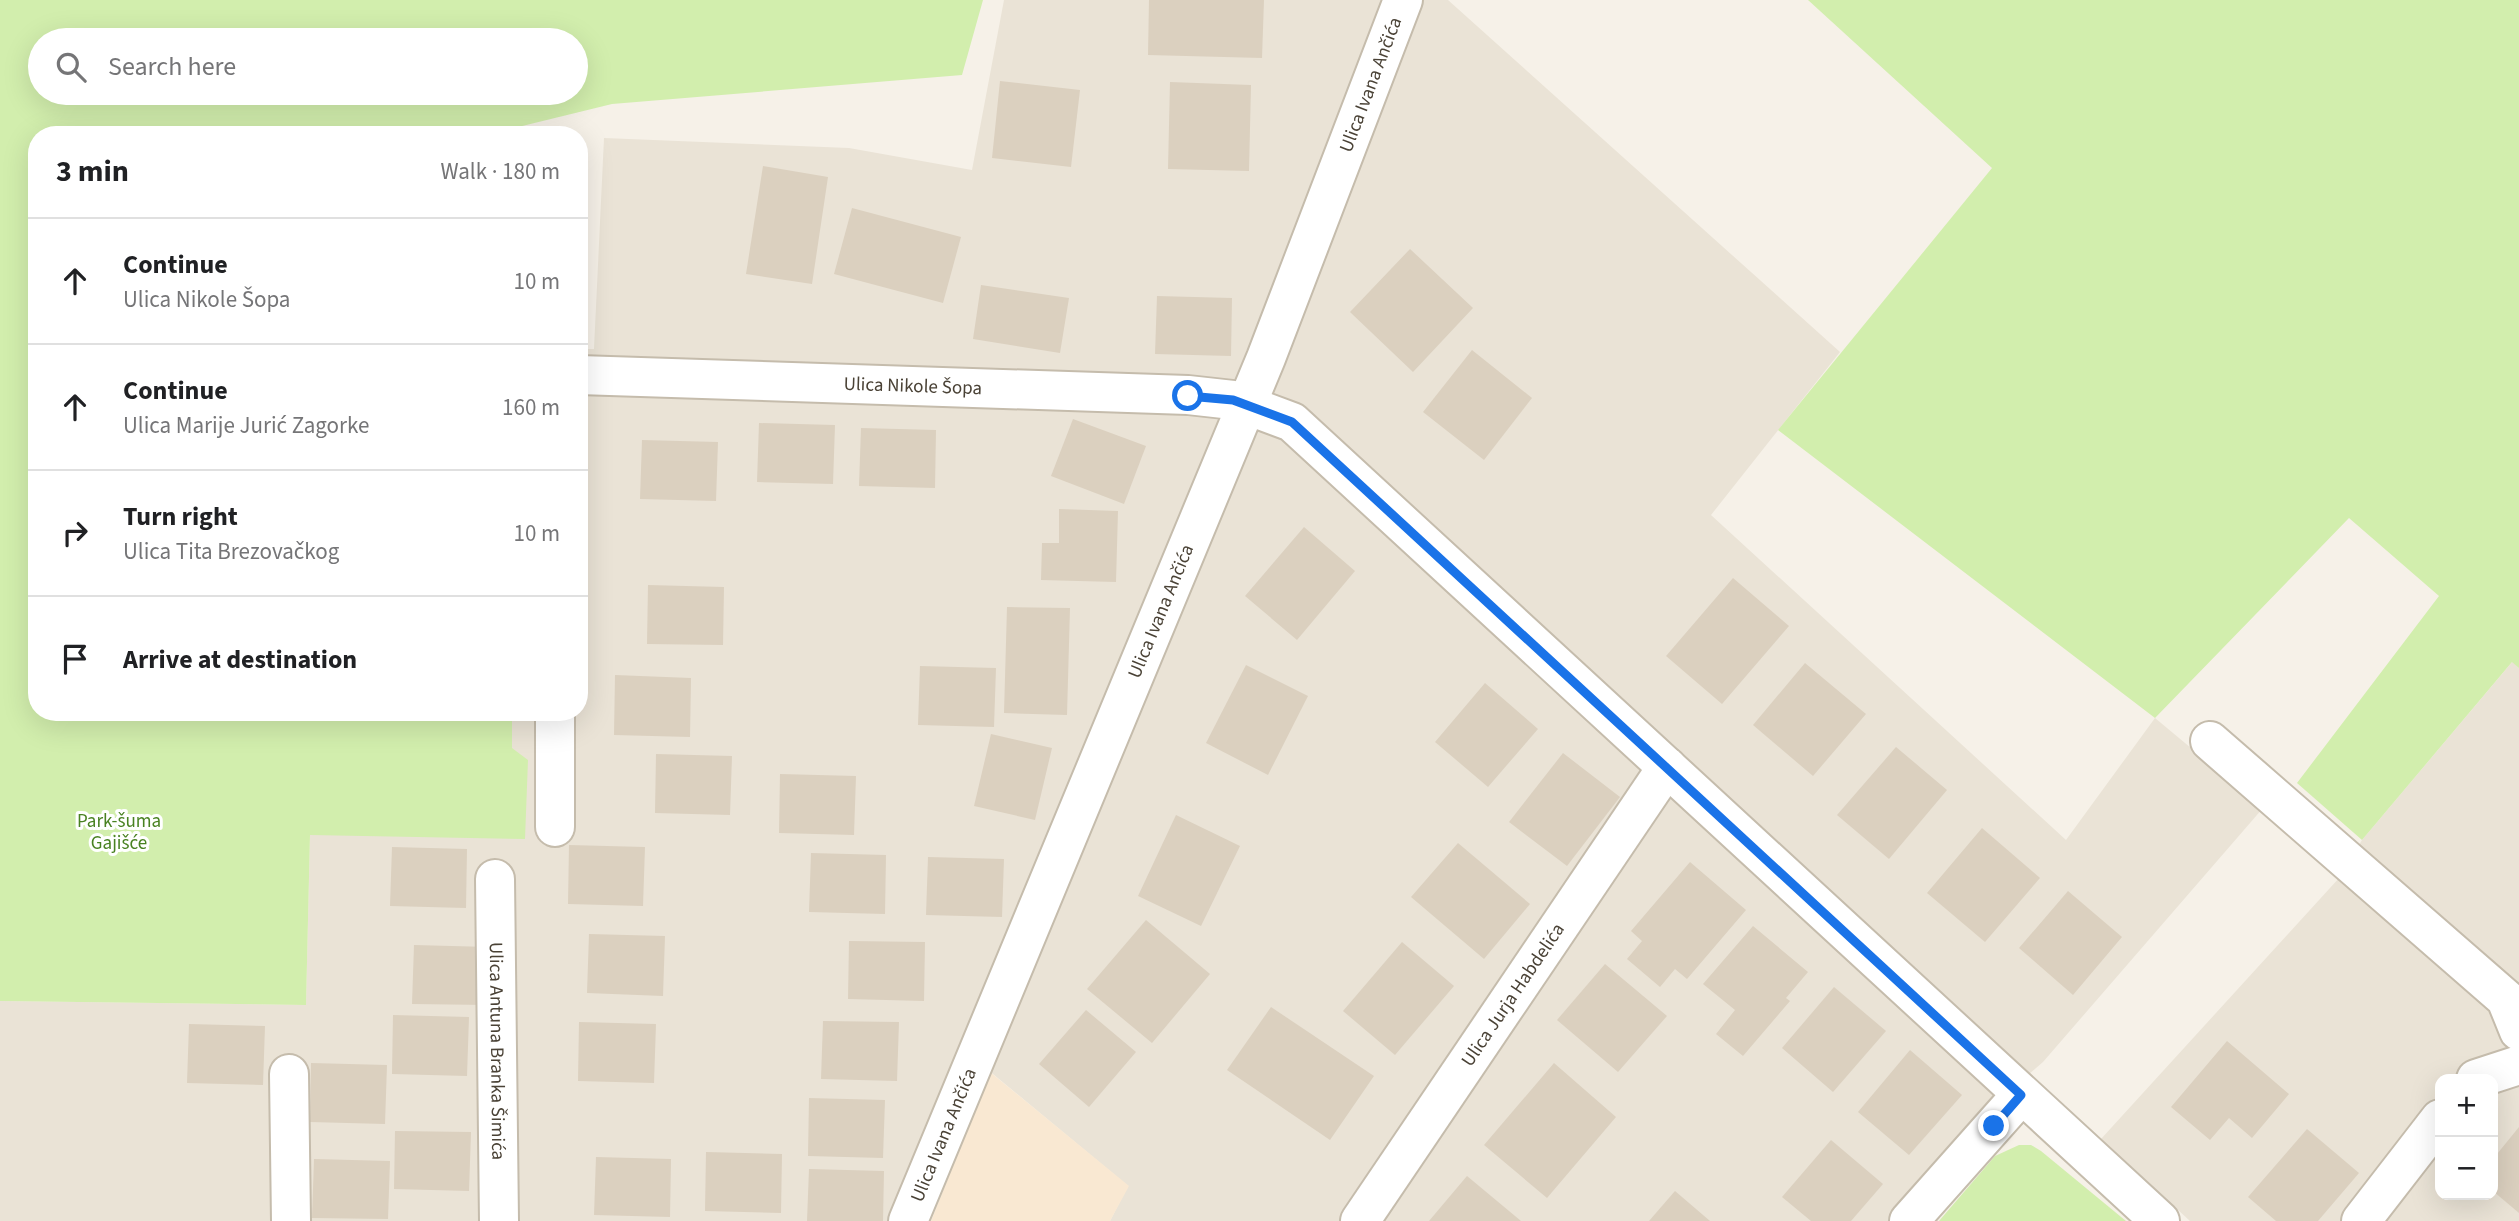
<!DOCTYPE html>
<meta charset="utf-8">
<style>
:root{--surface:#fff;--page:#f6f6f6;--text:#202124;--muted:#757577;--line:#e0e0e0}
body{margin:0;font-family:"Source Sans 3",sans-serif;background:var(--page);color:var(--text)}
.controls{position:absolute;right:21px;bottom:21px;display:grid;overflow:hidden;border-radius:14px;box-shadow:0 7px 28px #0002}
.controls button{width:63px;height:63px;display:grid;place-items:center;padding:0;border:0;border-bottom:2px solid var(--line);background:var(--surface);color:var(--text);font:35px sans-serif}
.stop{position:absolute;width:21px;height:21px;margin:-16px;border:5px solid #1a73e8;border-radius:50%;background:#fff}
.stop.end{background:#1a73e8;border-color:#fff;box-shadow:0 2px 7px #0008}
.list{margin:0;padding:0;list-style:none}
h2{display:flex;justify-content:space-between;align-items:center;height:91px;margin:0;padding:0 28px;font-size:30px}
h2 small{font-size:23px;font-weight:400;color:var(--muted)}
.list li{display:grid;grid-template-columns:46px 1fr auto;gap:21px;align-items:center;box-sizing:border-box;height:126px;padding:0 28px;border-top:2px solid var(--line)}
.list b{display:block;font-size:26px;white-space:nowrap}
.list p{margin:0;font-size:23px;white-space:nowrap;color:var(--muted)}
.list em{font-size:23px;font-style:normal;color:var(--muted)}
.icon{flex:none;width:38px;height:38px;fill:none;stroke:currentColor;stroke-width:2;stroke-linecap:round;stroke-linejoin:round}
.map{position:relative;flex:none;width:2519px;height:1221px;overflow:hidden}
.search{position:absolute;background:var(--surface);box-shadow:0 7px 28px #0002;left:28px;top:28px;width:560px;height:77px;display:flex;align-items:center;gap:18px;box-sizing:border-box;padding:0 24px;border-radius:38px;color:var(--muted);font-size:26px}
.panel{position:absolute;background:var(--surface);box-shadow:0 7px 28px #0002;left:28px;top:126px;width:560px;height:595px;border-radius:28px}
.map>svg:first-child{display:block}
.residential{fill:#eae3d6;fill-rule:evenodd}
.commercial{fill:#f9e8d2}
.green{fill:#d2eead;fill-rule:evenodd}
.building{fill:#dbd0bf}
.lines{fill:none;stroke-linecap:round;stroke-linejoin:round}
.street-casing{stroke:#c5bcac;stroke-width:42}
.street{stroke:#fff;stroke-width:38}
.route{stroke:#1a73e8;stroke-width:9}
.labels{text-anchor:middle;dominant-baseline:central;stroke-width:6;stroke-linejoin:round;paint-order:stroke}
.street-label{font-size:19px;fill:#4a4236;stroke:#fff}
.park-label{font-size:19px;fill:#498222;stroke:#fff}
</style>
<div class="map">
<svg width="2519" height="1221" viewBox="0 0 2519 1221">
<rect width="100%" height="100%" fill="#f6f1e8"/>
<!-- residential -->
<g class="residential">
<polygon points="1004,0 1448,0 1840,352 1711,515 2066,840 2155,718 2263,808 2043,1062 1975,1120 1888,1221 1110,1221 1128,1186 964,1050 892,1221 0,1221 0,1001 306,1005 310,835 512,748 512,712 579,712 579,349 594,349 604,138 849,148 972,170"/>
<path d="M2513,661L2519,668V1221H2190L2101,1139L2340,877L2362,840ZM2440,1079H2493V1195H2440Z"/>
</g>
<!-- commercial -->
<polygon class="commercial" points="990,1072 1129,1186 1110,1221 931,1221"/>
<!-- green -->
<g class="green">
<path d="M0,0H983L962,75L612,104L486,135H37V712H512V748L528,760L525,839L310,835L306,1005L0,1001ZM576,40V93H40V40Z"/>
<polygon points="1808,0 2519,0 2519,668 2512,662 2362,840 2297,783 2439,596 2349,518 2155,718 1778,430 1992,168"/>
<polygon points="2019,1145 2031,1145 2041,1151 2126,1221 1939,1221 1995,1156"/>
</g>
<!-- building -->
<g class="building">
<polygon points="1149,0 1264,0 1262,58 1148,55"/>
<polygon points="1000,81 1080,90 1071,167 992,158"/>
<polygon points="1170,82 1251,85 1249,171 1168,169"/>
<polygon points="763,166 828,177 812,284 746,274"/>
<polygon points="852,208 961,237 943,303 834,274"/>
<polygon points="1410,249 1473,308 1413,372 1350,312"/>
<polygon points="981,285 1069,298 1060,353 973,339"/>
<polygon points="1157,296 1232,298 1231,356 1155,354"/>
<polygon points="1472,350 1532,398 1484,460 1423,412"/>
<polygon points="1073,419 1146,446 1124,504 1051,476"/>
<polygon points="759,423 835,425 833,484 757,482"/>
<polygon points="861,428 936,430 935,488 859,486"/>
<polygon points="642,440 718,442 716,501 640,499"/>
<polygon points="1059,509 1118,511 1116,582 1041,580 1042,543 1059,543"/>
<polygon points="1304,527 1355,571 1297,640 1245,596"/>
<polygon points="1733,578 1789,626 1722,704 1666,656"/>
<polygon points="648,585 724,587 723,645 647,644"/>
<polygon points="1007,607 1070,608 1067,715 1004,713"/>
<polygon points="1805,663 1866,714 1813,776 1753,725"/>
<polygon points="1246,665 1308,696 1268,775 1206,743"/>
<polygon points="920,666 996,668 994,727 918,725"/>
<polygon points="615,675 691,678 690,737 614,735"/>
<polygon points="1485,683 1538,729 1488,787 1435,742"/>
<polygon points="991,734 1052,748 1035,820 974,806"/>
<polygon points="1896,747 1947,790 1889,859 1837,815"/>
<polygon points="1563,753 1620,797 1567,866 1509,822"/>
<polygon points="656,754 732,756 730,815 655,813"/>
<polygon points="780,774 856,776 854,835 779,833"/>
<polygon points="1176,815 1240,846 1201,926 1138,896"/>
<polygon points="1982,828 2040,878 1985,942 1927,893"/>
<polygon points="1458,843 1530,904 1484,959 1411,897"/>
<polygon points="569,845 645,847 643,906 568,904"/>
<polygon points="392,847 467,849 466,908 390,906"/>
<polygon points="811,853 886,855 885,914 809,912"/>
<polygon points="928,857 1004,859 1002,917 926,915"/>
<polygon points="1690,862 1746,910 1687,979 1675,969 1660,987 1627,959 1642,941 1631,931"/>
<polygon points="2068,891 2122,937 2073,995 2019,948"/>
<polygon points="1146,920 1210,974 1152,1043 1087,989"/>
<polygon points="1753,926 1808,972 1786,998 1790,1001 1743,1056 1716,1034 1735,1010 1703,984"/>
<polygon points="589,934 665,936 663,996 587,993"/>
<polygon points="849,941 925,942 924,1001 848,999"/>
<polygon points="1402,942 1454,986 1395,1055 1343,1011"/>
<polygon points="414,945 489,947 488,1005 412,1004"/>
<polygon points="1605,964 1667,1016 1618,1072 1557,1020"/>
<polygon points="1834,987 1886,1031 1833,1092 1782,1048"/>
<polygon points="1271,1007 1374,1076 1330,1140 1227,1070"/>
<polygon points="1086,1010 1136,1052 1089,1107 1039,1064"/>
<polygon points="393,1015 469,1017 467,1076 392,1074"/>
<polygon points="823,1021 899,1022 897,1081 821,1079"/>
<polygon points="579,1022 656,1024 654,1083 578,1081"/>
<polygon points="189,1024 265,1026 263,1085 187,1083"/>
<polygon points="2227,1041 2289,1094 2252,1138 2229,1118 2210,1140 2171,1107"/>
<polygon points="1910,1050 1962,1095 1909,1155 1858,1112"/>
<polygon points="311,1063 387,1065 385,1124 310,1122"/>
<polygon points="1554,1063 1616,1117 1547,1198 1484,1145"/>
<polygon points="809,1098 885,1100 883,1158 808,1156"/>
<polygon points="2519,1127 2519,1213 2493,1191 2493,1159"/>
<polygon points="2307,1129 2359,1173 2318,1221 2276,1221 2248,1197"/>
<polygon points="395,1131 471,1132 469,1191 394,1189"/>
<polygon points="1831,1140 1883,1184 1851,1221 1811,1221 1782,1197"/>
<polygon points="706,1152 782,1154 781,1213 705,1211"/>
<polygon points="596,1157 671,1159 670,1217 594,1215"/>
<polygon points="314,1159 390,1161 388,1219 312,1218"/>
<polygon points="809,1169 884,1171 883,1221 807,1221"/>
<polygon points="1467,1176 1521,1221 1429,1221"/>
<polygon points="1675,1191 1710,1221 1649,1221"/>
</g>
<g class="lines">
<!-- street casing -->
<g class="street-casing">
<g id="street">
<path id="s1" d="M579,375L1188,395L1233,400L1292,422L2160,1221"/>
<polyline points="555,712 555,827"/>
<polyline points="2210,741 2506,999 2519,1031"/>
<path id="s2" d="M495,879L499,1221"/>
<polyline points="289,1074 291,1221"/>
<polyline points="2476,1079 2519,1065"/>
<path id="s3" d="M908,1221L1266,358L1403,0"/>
<path id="s4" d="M1360,1221L1667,767"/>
<polyline points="1909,1221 2021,1095"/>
<polyline points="2361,1221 2440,1119"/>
</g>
</g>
<!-- street -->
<use href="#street" class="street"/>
</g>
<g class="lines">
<!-- route -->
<polyline class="route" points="1188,396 1233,400 1292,422 2021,1095 1994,1126"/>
</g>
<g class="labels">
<!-- street labels -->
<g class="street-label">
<text stroke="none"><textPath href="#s3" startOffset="1227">Ulica Ivana Ančića</textPath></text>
<text stroke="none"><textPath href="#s1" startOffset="334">Ulica Nikole Šopa</textPath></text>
<text stroke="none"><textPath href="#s3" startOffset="660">Ulica Ivana Ančića</textPath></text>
<text stroke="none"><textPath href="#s4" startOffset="273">Ulica Jurja Habdelića</textPath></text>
<text stroke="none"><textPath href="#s2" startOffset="172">Ulica Antuna Branka Šimića</textPath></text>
<text stroke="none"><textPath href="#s3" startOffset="93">Ulica Ivana Ančića</textPath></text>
</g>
<!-- park labels -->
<g class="park-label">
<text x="119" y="821">Park-šuma<tspan x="119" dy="22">Gajišće</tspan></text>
</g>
</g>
</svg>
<div class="controls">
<button>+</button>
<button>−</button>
</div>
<div class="stop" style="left:1188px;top:396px"></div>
<div class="stop end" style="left:1994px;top:1126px"></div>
<div class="search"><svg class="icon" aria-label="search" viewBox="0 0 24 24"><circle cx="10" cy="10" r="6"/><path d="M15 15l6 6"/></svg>Search here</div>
<section class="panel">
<h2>3 min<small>Walk · 180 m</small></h2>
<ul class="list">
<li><svg class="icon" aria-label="ahead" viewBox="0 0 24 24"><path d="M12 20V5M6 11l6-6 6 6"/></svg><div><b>Continue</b><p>Ulica Nikole Šopa</p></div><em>10 m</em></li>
<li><svg class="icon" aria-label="ahead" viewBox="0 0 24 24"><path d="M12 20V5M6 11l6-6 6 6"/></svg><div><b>Continue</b><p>Ulica Marije Jurić Zagorke</p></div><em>160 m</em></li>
<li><svg class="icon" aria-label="right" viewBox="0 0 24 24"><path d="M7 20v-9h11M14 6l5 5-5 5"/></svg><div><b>Turn right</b><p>Ulica Tita Brezovačkog</p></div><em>10 m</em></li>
<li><svg class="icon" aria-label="arrive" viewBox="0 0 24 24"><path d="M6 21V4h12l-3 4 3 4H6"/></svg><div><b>Arrive at destination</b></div></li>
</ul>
</section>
</div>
